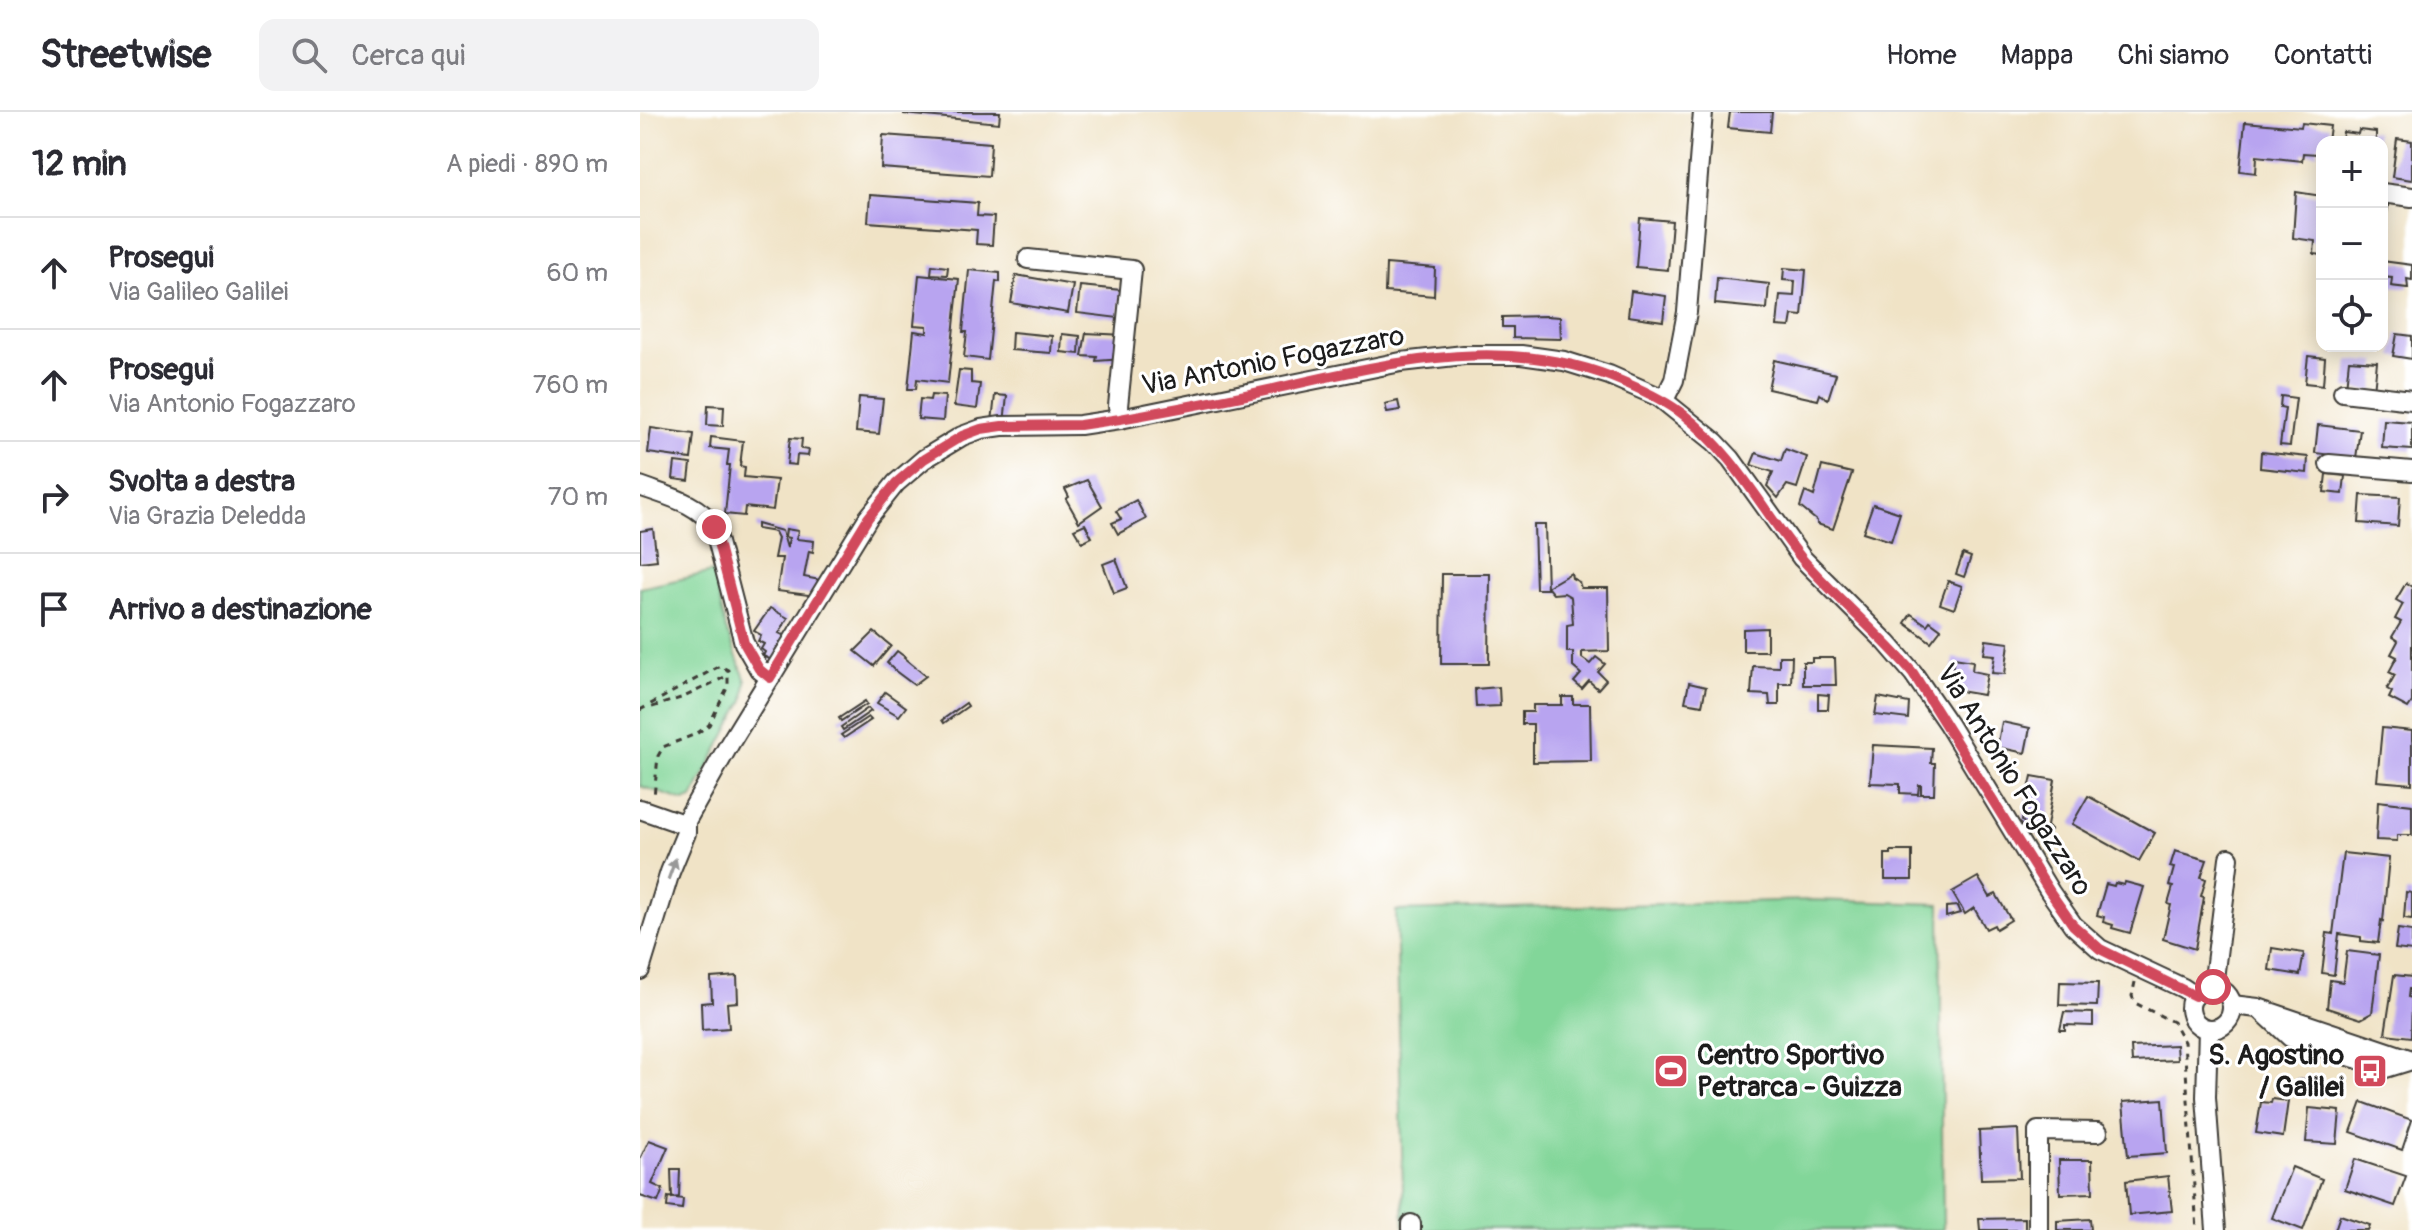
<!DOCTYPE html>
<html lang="it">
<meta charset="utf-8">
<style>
:root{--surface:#fff;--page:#f2f2f3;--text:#2b2b33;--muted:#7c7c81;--line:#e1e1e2}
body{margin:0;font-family:Pangolin,sans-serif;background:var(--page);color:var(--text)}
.controls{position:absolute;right:24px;top:24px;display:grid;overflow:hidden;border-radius:16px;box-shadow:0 4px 20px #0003}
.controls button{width:72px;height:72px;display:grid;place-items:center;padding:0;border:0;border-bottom:2px solid var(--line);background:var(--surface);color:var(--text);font:40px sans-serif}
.stop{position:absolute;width:24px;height:24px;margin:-18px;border:6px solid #d1495b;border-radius:50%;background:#fff}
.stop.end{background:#d1495b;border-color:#fff;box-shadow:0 2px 8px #0008}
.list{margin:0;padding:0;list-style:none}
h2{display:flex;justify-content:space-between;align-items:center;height:104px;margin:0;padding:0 32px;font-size:34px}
h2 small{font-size:26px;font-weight:400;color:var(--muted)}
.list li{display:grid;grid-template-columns:52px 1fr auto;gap:24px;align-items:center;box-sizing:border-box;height:112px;padding:0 32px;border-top:2px solid var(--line)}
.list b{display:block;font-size:30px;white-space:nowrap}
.list p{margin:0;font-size:26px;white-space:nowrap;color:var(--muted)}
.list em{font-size:26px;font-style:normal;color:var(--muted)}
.icon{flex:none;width:44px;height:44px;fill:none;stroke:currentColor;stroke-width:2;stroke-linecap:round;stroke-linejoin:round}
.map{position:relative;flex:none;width:1772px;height:1118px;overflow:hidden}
header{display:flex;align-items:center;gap:48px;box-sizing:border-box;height:112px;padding:0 40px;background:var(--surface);border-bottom:2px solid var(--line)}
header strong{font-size:38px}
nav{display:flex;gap:44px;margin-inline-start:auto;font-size:28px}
.search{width:560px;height:72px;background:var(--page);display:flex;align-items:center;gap:20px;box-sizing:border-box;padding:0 28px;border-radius:16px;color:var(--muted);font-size:30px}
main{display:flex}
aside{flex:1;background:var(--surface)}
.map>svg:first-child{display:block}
.green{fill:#82d699;stroke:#4f795a;stroke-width:2}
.building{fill:#b8a4f0}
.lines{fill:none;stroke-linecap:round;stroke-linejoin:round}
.minor-casing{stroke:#3c3a36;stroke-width:22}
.path{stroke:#3c3a36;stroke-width:3;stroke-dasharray:6 6;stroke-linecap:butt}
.minor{stroke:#fff;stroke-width:18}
.oneway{fill:#999}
.route{stroke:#d1495b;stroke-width:10}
.labels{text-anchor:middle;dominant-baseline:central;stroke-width:6;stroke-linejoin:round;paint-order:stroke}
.street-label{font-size:28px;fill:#1c1c1c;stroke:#fff}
.poi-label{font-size:28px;font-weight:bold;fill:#1c1c1c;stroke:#fff;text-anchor:start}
</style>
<header>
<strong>Streetwise</strong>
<div class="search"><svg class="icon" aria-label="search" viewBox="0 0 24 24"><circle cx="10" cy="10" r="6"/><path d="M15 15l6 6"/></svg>Cerca qui</div>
<nav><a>Home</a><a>Mappa</a><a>Chi siamo</a><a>Contatti</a></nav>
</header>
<main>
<aside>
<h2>12 min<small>A piedi · 890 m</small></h2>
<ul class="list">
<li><svg class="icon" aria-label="ahead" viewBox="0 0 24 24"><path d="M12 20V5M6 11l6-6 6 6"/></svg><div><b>Prosegui</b><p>Via Galileo Galilei</p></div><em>60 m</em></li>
<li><svg class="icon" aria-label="ahead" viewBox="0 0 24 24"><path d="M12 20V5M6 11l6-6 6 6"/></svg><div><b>Prosegui</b><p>Via Antonio Fogazzaro</p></div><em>760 m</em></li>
<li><svg class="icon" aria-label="right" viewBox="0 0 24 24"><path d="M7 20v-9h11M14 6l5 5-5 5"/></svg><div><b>Svolta a destra</b><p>Via Grazia Deledda</p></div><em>70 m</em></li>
<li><svg class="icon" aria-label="arrive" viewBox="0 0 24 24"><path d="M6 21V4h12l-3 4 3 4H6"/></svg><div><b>Arrivo a destinazione</b></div></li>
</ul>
</aside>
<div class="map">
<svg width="1772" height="1118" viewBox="0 0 1772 1118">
<rect width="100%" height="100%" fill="#fff"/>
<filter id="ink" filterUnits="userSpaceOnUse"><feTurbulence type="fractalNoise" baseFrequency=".0125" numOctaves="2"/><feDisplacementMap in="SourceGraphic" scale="16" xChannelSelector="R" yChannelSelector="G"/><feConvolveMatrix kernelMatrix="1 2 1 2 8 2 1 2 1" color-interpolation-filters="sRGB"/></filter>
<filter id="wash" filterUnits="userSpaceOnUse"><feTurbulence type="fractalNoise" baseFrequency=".006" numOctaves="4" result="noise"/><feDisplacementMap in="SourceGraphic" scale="32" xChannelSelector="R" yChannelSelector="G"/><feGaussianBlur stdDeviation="1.8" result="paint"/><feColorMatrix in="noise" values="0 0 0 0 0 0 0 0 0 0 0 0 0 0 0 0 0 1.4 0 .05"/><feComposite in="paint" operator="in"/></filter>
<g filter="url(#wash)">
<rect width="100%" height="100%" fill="#f0e3c6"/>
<!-- green -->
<g class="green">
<polygon points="73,460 86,517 106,569 104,588 52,686 44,689 0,674 0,476"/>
<polygon points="1172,788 1300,792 1303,1118 764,1118 756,799"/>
</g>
<g id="blocks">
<!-- building -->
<g class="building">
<polygon points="264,0 360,0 359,11 264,2"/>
<polygon points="1090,0 1132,0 1130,20 1088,16"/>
<polygon points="1605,10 1661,15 1662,11 1690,14 1688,30 1678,33 1677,42 1663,41 1662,49 1617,44 1616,61 1600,59"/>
<polygon points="1719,18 1736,20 1736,30 1702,30 1703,20 1718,22"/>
<polygon points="243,23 351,31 349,64 241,56"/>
<polygon points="1757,27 1772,29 1772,68 1752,65"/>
<polygon points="1656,80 1682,84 1682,143 1674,142 1675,129 1653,126"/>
<polygon points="230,83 338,91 337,104 354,105 352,133 336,132 337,118 228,110"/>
<polygon points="1742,94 1748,94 1744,124 1742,124"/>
<polygon points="1000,106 1032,109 1028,158 996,155"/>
<polygon points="1742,149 1772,153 1772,168 1767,167 1768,176 1751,174 1752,166 1742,165"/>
<polygon points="746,152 795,156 794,184 745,180"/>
<polygon points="292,153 308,155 307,163 291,162"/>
<polygon points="1144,156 1166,158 1162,204 1152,203 1150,215 1137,214 1140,183 1154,184 1155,169 1143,168"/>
<polygon points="329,158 360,161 360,170 356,169 348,248 324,245 327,220 323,220"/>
<polygon points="279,163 319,167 308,271 277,267 276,277 268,277 274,219 287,221 287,214 274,213"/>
<polygon points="376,163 433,173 428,201 371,191"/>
<polygon points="1077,166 1129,172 1127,197 1075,192"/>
<polygon points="440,174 481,178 478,206 437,201"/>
<polygon points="991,179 1026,184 1023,209 988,204"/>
<polygon points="905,204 920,205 921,227 873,226 873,215 862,215 862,205"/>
<polygon points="372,220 412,224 411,241 371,238"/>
<polygon points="446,221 484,223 483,247 456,249 457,245 442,244"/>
<polygon points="422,222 440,224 439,242 421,240"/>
<polygon points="1757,222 1772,224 1772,247 1753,244"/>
<polygon points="1668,244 1685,246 1683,273 1665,271"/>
<polygon points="1134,248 1196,262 1188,287 1180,282 1178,288 1128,277"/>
<polygon points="1709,248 1737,250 1734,279 1706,276"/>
<polygon points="319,258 331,259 331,271 340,272 337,297 314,294"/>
<polygon points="291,283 305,284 303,309 278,307 280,287 290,288"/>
<polygon points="355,283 367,284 364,311 352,310"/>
<polygon points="1641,284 1656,286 1650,334 1640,333 1645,296 1640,295"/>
<polygon points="219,285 243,287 239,322 216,320"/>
<polygon points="758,289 760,298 747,300 745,292"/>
<polygon points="68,293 84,294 83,314 67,313"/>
<polygon points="1744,308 1772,310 1772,338 1742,336"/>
<polygon points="1678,313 1720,318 1716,346 1675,341"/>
<polygon points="11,316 54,322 51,347 8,341"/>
<polygon points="71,325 103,329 100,354 105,355 104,365 137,368 133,398 105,395 104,404 85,402 90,353 87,353 89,338 70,336"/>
<polygon points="150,326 162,327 161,337 169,338 168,344 157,343 156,353 147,352"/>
<polygon points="1145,337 1167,345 1157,376 1147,373 1138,386 1127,374 1133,360 1111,353 1116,341 1141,349"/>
<polygon points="1621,340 1668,345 1667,361 1620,356"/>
<polygon points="35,350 51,352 49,369 33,367"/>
<polygon points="1182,354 1212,361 1193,417 1177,412 1177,409 1160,395 1165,380 1174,384"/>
<polygon points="1686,362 1705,364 1703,382 1684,380"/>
<polygon points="447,368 462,394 439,410 426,387 429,385 425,377"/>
<polygon points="1721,383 1760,385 1758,414 1719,411"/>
<polygon points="496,388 506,407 478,422 472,411 481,407 476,399"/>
<polygon points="1233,392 1260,401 1251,429 1223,420"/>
<polygon points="117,412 142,419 147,436 149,426 145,425 146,417 158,419 156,427 174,429 173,440 169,439 164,465 180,468 176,484 137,479 142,446 134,446 138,426 135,420 117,417"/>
<polygon points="445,412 452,425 442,430 434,417"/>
<polygon points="894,413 905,413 907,477 896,477"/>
<polygon points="13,417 17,448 0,450 0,419"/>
<polygon points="1323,442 1331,445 1324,465 1316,462"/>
<polygon points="476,447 487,476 474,481 463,452"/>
<polygon points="931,461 932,466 939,470 941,476 968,476 969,539 942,540 942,546 950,552 956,545 965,552 958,560 966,568 958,577 949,569 942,577 934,570 941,562 933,555 933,540 927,540 927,513 933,512 931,485 924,481 913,482 907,475"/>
<polygon points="802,462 850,462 849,552 801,552"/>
<polygon points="1308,469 1322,474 1314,497 1300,492"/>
<polygon points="1766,471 1772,475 1772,590 1768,596 1749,586 1752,580 1747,577 1755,563 1749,560 1757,545 1751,542 1758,529 1752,525 1761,510 1755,507 1763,492 1756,488"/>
<polygon points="130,496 148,506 139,521 147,525 134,549 123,544 125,540 121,537 124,532 118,529 121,523 114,519"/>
<polygon points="1271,502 1287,513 1290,509 1301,517 1291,530 1265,511"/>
<polygon points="1127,516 1127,539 1103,539 1103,517"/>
<polygon points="234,520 251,534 234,554 215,539"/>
<polygon points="1346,528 1369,531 1365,562 1352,561 1355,543 1344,542"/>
<polygon points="257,539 265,545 264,546 286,564 274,573 254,558 247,551"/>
<polygon points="1139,544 1152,544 1151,571 1139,571 1139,593 1130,593 1129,583 1111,582 1113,554 1139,555"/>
<polygon points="1172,546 1195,546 1196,573 1163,573 1163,550 1172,550"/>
<polygon points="1314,546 1333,549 1332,559 1347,562 1343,583 1319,579 1321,573 1310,571"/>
<polygon points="1049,571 1066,575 1062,593 1045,590"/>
<polygon points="859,575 860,594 836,595 835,577"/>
<polygon points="245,580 266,595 259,604 237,591"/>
<polygon points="1178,582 1189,583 1188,597 1178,597"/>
<polygon points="922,585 933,585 933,592 950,592 951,649 893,650 893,612 882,612 882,600 893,600 893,593 922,593"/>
<polygon points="1238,585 1269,591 1268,607 1235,603"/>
<polygon points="225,589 227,592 201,609 199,606"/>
<polygon points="326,591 328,594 304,611 302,608"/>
<polygon points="228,596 231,599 203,618 201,615"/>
<polygon points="228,605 231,608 204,626 201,623"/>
<polygon points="1362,610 1390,616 1385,641 1357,635"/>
<polygon points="1742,616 1772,619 1772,672 1737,669"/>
<polygon points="1233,633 1292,636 1291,651 1295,651 1294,682 1281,682 1281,673 1279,673 1278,682 1260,681 1260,672 1230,671"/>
<polygon points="1392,664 1415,668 1407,714 1411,718 1403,727 1382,709"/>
<polygon points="1448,684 1515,721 1499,749 1432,712"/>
<polygon points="1738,689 1772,693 1772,723 1757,723 1757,729 1736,728"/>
<polygon points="1251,739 1272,739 1272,768 1245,768 1245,742 1251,742"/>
<polygon points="1535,739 1567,748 1561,765 1566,767 1561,784 1564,785 1555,837 1523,827 1531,793 1528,792 1533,775 1529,774 1534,756 1530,755"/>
<polygon points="1703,741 1749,746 1743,809 1741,808 1738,831 1721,829 1721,825 1699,822 1694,863 1682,861 1687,821 1693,822"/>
<polygon points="1338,765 1350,785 1356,782 1371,808 1356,817 1354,813 1346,817 1334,796 1325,802 1312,780"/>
<polygon points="1485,770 1504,775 1490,821 1472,816 1473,813 1463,810 1464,805 1457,803 1466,772 1474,774 1475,771 1484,773"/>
<polygon points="1766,780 1772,781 1772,807 1764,806"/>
<polygon points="1317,794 1320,801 1306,805 1306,795"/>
<polygon points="1758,817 1772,819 1772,839 1755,837"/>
<polygon points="1632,836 1664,841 1660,863 1629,858"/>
<polygon points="1707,839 1739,843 1732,901 1721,907 1687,896 1690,868 1703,870"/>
<polygon points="1754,863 1772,865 1772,877 1769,877 1768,885 1772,886 1771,925 1745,922"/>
<polygon points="97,864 98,890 87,891 89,916 62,918 61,891 72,890 71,866"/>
<polygon points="1420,870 1458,871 1457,894 1419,893"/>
<polygon points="1424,900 1453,901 1453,914 1425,913 1425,918 1420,918"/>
<polygon points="1536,933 1537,948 1492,950 1491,935"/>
<polygon points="1668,967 1669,978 1657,978 1657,968"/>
<polygon points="1523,987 1527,1041 1488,1044 1483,990"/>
<polygon points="1632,987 1648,989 1643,1025 1616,1021 1621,990 1631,991"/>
<polygon points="1722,990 1772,1008 1762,1038 1711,1020"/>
<polygon points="1669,996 1700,999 1697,1032 1666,1030"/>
<polygon points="1378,1017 1380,1066 1341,1067 1339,1019"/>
<polygon points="9,1028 28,1035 12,1072 23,1077 18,1090 0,1084 0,1047"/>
<polygon points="1715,1047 1766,1064 1755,1094 1705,1077"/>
<polygon points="1419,1048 1452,1048 1453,1081 1420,1082"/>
<polygon points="1652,1055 1682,1067 1663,1118 1632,1106"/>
<polygon points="31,1057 40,1057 39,1085 32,1086"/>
<polygon points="1528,1064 1532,1099 1489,1103 1486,1069"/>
<polygon points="28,1085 43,1087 42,1097 27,1095"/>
<polygon points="1700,1103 1730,1113 1728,1118 1695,1118"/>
<polygon points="1385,1106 1385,1118 1340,1118 1339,1107"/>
<polygon points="1450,1107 1451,1118 1417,1118 1417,1109"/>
</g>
</g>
</g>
<g filter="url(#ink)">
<use href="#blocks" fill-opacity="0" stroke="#3c3a36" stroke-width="2"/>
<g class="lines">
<!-- minor casing -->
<g class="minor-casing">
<g id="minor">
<polyline points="1742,81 1772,85"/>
<polyline points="388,147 492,158 478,294 480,307"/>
<polyline points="1703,280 1772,288"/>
<polyline points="1024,288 1034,268 1047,200 1063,0"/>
<polyline points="1689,352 1772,359"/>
<path d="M0,374C26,384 58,390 74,415L104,531L119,557L130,566"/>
<polyline points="0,697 40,711 46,709"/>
<polyline points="0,858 30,760 46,721 46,709 90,631 228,406 256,371 284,347 322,324 341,317 362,314 440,313 480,307 761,250 824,243 881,243 924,249 969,263 1019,285 1075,330 1091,347 1162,446 1247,531 1273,561 1308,612 1410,780 1433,813 1460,837 1543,876 1555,884"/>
<polyline points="1573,875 1589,746"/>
<circle cx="1571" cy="896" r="21"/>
<polyline points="1592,893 1618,896 1772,948"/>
<polyline points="1623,900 1650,925 1746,956 1772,948"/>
<polyline points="1568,917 1566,985 1576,1118"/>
<polyline points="771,1112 771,1118"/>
<polyline points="1398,1118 1398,1019 1458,1020"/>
</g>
</g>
<!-- path -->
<g class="path">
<polyline points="12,595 44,585 89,563"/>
<polyline points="0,598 74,557 80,554 88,558 88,574 69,613 56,622 23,635 18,644 14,685"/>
<polyline points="1495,870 1492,884 1495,891 1533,910 1544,930 1557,1118"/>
</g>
<!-- minor -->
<use href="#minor" class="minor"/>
</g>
<!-- one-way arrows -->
<defs><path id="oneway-solid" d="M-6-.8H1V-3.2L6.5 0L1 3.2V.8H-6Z" transform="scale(2)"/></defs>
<use class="oneway" href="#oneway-solid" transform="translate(32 757) rotate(-70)"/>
</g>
<g class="lines" filter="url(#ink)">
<!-- route -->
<path class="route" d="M74,415L104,531L119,557L130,566L228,406L256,371L284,347L322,324L341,317L362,314L440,313L480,307C530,298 580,289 629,278C747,251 871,219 986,271C1007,280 1026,289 1044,303C1098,346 1121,397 1163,448C1198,488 1239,521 1273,561L1410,780L1433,813L1460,837L1555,884L1561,878L1573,875"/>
</g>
<!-- icons -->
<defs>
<g id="stadium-square" transform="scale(1.8)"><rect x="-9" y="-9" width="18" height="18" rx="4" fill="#d1495b" stroke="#fff"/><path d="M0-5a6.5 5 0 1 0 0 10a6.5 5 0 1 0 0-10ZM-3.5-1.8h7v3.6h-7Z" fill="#fff"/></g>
<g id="bus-square" transform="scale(1.8)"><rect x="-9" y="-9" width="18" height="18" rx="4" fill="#d1495b" stroke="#fff"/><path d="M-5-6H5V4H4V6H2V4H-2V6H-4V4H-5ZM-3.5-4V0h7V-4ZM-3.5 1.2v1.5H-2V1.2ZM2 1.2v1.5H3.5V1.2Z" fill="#fff"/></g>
</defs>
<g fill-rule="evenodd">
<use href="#stadium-square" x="1031" y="959"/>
<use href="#bus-square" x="1730" y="959"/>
</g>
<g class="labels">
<!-- street labels -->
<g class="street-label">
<text transform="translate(633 249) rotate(-11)">Via Antonio Fogazzaro</text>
<text transform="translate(1374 668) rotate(58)">Via Antonio Fogazzaro</text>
</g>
<!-- poi labels -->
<g class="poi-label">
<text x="1057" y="943">Centro Sportivo<tspan x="1057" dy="32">Petrarca - Guizza</tspan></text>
<text x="1704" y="943" text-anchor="end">S. Agostino<tspan x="1704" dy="32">/ Galilei</tspan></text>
</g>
</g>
</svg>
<div class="controls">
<button>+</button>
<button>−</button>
<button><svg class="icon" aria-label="locate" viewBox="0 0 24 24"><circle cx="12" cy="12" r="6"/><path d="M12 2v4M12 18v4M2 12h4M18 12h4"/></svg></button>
</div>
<div class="stop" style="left:1573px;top:875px"></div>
<div class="stop end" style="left:74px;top:415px"></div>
</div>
</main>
